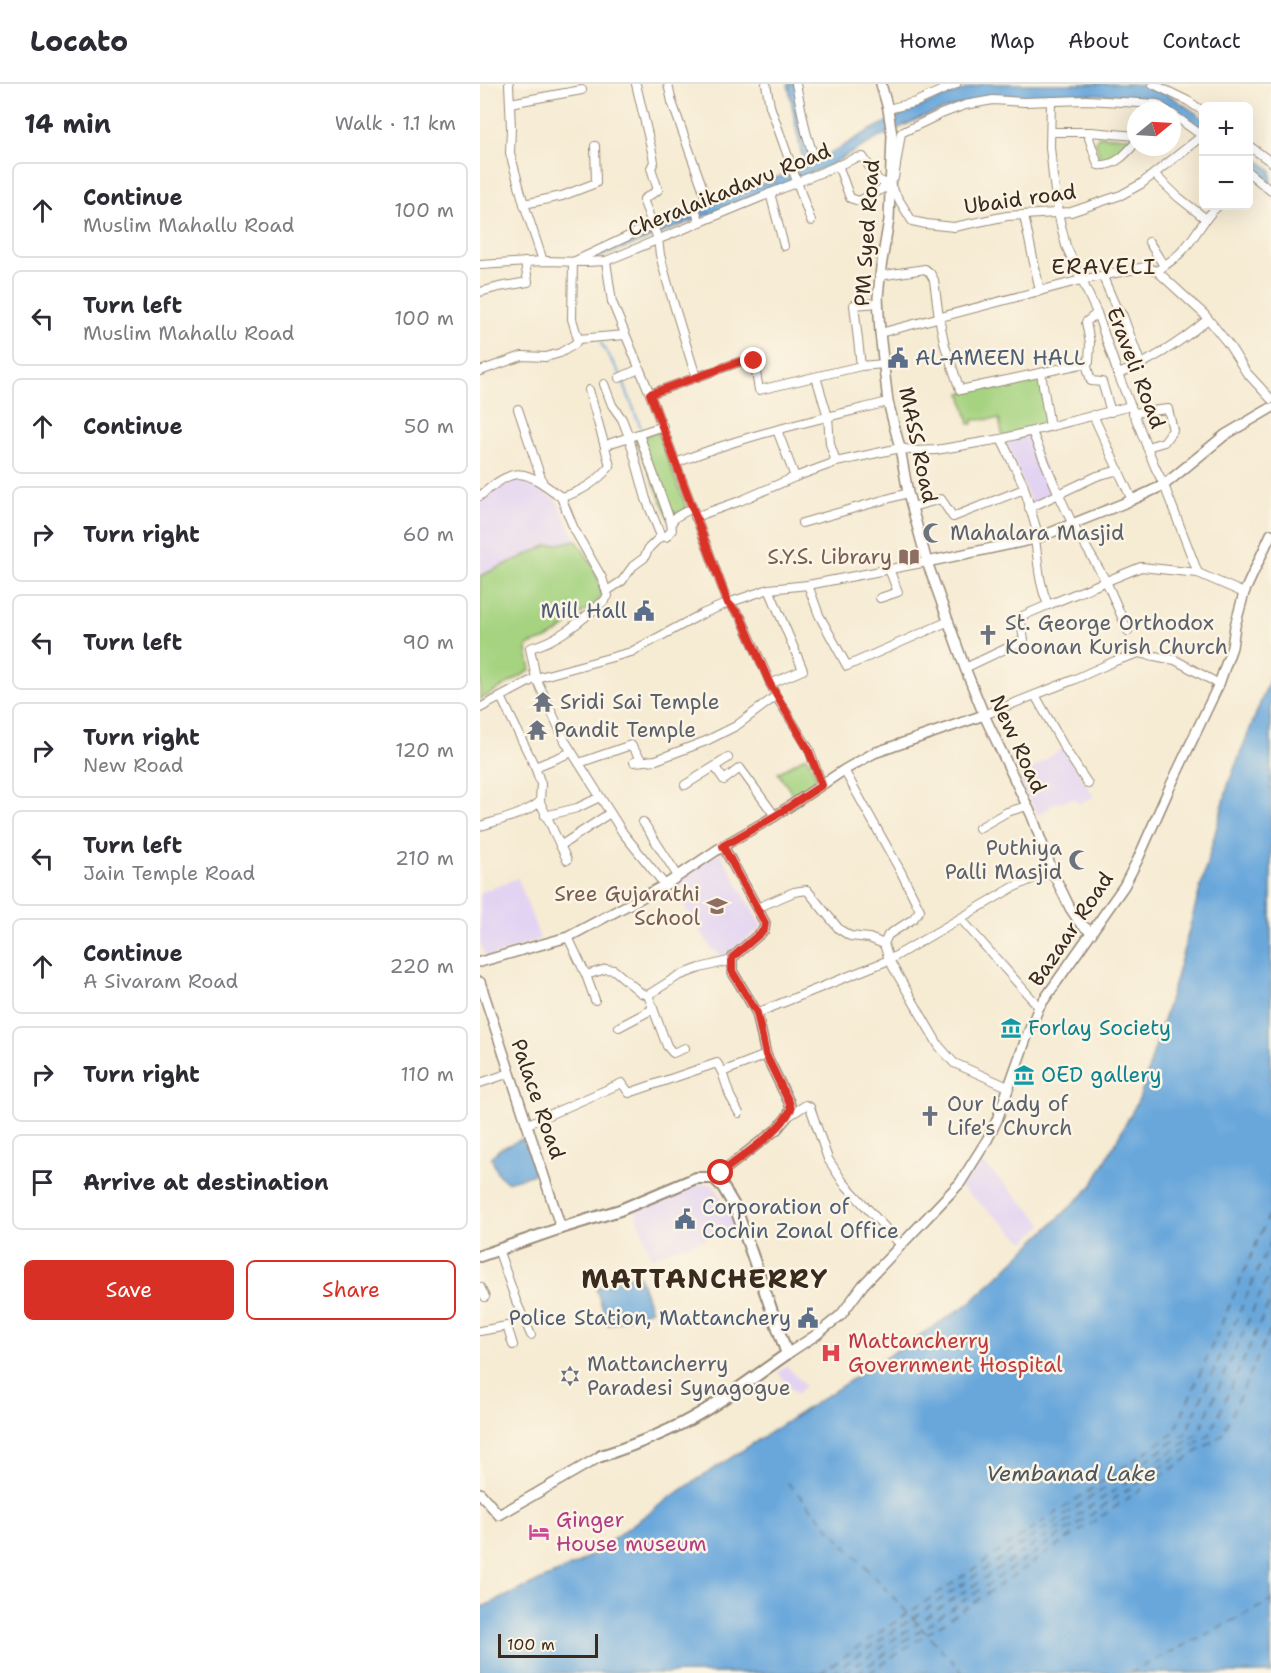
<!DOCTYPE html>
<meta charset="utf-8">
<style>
:root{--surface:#fff;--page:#f7f7f7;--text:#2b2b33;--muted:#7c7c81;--line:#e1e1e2;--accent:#d93025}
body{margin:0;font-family:"Shantell Sans",sans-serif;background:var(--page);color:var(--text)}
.controls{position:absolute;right:18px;top:18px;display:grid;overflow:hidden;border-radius:9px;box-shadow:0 6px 24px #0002}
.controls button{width:54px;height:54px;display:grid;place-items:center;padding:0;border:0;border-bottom:2px solid var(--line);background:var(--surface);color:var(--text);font:30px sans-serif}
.compass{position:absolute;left:647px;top:18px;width:54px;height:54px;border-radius:50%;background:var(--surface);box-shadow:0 6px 24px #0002;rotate:72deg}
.scale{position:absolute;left:18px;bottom:15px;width:100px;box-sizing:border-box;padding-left:6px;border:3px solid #3b2a1e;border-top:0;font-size:16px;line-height:21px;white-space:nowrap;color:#3b2a1e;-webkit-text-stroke:4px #fcf5e5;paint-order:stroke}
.stop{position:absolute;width:18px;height:18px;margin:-14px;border:4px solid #d93025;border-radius:50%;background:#fff}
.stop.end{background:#d93025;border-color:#fff;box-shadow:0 2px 6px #0008}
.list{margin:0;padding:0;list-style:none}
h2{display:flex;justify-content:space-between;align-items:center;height:78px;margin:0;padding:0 24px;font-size:26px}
h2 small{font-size:20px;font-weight:400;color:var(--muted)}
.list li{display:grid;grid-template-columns:39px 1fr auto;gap:18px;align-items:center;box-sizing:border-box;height:96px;margin:0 12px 12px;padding:0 12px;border:2px solid var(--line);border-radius:9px}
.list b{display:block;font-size:22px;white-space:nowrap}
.list p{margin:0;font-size:20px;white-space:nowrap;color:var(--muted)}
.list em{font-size:20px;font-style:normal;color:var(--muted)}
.actions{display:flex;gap:12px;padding:18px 24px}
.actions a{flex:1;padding:14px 0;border:2px solid var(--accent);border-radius:9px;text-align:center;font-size:21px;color:var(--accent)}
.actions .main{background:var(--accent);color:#fff}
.icon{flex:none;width:33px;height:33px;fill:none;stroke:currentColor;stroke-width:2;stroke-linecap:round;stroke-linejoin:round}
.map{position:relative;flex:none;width:791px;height:1589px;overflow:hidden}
header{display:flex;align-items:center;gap:36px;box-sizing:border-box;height:84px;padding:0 30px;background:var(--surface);border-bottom:2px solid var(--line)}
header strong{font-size:28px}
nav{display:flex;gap:33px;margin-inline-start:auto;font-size:21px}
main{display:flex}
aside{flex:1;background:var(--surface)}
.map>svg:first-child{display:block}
.built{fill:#e3d3f3}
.green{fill:#a5d380;stroke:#707e4f;stroke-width:1.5}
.water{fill:#69a7db;stroke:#52687c;stroke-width:1.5}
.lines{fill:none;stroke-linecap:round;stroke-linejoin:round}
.stream{stroke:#69a7db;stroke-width:2}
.ferry{stroke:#4b5660;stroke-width:1.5;stroke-dasharray:8 6;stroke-linecap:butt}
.minor-casing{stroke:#988a78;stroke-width:10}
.tertiary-casing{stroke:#988a78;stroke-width:12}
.secondary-casing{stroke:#988a78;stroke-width:14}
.minor{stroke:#fff;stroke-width:8}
.tertiary{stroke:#fff;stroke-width:9}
.secondary{stroke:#fff;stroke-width:10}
.route{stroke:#d93025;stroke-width:8}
.labels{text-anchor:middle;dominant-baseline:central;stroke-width:5;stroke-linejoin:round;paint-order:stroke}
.street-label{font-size:21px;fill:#3b2a1e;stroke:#fcf5e5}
.service-label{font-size:21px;fill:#4e5e75;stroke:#fcf5e5;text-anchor:start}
.worship-label{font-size:21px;fill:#5b616d;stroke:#fcf5e5;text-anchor:start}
.education-label{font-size:21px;fill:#785e54;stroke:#fcf5e5;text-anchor:end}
.culture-label{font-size:21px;fill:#0d838f;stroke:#fcf5e5;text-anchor:start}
.health-label{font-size:21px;fill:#be3a42;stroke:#fcf5e5;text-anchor:start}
.hotel-label{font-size:21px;fill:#b23c85;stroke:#fcf5e5;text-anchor:start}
.neighbourhood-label{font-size:22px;letter-spacing:1.5px;fill:#3b2a1e;stroke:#fcf5e5}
.water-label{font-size:22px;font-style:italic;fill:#4b5660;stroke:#fcf5e5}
.district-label{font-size:27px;font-weight:bold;letter-spacing:1.5px;fill:#3b2a1e;stroke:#fcf5e5}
</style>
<header>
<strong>Locato</strong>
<nav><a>Home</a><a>Map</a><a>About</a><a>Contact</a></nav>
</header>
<main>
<aside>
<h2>14 min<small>Walk · 1.1 km</small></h2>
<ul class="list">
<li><svg class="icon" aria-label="ahead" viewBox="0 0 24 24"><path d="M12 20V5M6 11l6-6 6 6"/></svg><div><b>Continue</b><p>Muslim Mahallu Road</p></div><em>100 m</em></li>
<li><svg class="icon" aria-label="left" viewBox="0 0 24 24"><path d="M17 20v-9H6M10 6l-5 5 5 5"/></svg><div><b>Turn left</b><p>Muslim Mahallu Road</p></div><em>100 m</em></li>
<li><svg class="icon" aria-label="ahead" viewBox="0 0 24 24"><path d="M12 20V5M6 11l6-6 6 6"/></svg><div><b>Continue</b></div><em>50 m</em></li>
<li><svg class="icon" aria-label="right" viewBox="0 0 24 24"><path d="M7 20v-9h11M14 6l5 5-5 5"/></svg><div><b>Turn right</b></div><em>60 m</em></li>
<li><svg class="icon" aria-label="left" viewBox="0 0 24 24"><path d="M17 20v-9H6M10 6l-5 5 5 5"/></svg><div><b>Turn left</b></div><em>90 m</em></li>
<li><svg class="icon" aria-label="right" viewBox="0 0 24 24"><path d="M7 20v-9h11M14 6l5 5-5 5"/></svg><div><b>Turn right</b><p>New Road</p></div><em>120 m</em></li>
<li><svg class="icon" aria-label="left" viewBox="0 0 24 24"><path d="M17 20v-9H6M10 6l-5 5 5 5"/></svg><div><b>Turn left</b><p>Jain Temple Road</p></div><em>210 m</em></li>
<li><svg class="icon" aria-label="ahead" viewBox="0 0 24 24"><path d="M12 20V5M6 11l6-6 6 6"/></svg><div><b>Continue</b><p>A Sivaram Road</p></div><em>220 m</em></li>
<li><svg class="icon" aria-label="right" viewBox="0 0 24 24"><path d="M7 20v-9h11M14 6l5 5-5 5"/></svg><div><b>Turn right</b></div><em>110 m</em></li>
<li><svg class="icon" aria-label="arrive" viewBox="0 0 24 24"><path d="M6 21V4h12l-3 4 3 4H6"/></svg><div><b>Arrive at destination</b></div></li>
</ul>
<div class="actions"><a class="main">Save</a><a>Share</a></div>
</aside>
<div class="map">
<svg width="791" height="1589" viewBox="0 0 791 1589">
<rect width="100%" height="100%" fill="#fcf5e5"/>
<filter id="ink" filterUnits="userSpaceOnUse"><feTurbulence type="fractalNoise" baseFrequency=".0167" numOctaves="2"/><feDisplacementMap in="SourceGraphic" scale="12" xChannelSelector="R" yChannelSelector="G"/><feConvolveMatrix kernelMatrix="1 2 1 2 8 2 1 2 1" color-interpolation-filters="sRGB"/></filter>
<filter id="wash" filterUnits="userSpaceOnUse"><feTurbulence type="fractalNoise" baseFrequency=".008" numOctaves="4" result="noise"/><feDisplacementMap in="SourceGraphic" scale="24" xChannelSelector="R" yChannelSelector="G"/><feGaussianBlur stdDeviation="1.35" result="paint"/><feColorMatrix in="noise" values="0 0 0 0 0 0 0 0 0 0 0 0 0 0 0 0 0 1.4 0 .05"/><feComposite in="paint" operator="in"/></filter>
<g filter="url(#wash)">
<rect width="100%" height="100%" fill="#f6ebd3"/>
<!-- built -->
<g class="built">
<polygon points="550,350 577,410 552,422 526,357"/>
<polygon points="40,394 76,416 96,456 79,460 68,461 0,492 0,413 21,397"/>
<polygon points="583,664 614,713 599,720 594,714 571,721 568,725 558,731 538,695"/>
<polygon points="240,768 282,843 243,873 232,865 190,801"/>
<polygon points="38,794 60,855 6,875 0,858 0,809"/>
<polygon points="501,1077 564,1140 545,1158 479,1102"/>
<polygon points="216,1099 230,1100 237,1106 248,1125 257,1144 171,1173 154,1123"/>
<polygon points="306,1281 325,1302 316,1310 298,1289"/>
</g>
<!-- green -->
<g class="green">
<path d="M619,52L653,53L654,57C644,68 636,76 621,77L615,57Z"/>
<polygon points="561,295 567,342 523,353 519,335 493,336 493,340 489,340 481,309 519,299"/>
<polygon points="177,347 207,425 188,433 156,356"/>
<path d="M96,456C108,472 122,494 121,514L80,547L67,555L48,561L47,566L51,586L0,616V492L68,461L79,460Z"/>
<path d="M326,672C342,699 340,697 316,715L298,689Z"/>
</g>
<!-- water -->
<g class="water">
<path d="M308,0H315L332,75L336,77C355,69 371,56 389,47C426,28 463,11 503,0H652L673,3L692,13L723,34V49L679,16L665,13L640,11L593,10L574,14L531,12L508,14L479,21L440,34L396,55L348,82L123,173L116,172L118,167C186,135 258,112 326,81L321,68Z"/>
<polygon points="768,69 791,86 791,102 769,84"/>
<polygon points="791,592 791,1589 0,1589 0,1524 99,1479 195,1410 490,1219 612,1102 660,1013 696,894 749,698"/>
<polygon points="42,1055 48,1055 58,1086 51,1091 27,1098 18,1090 11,1073 20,1065"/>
<polygon points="158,1189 171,1226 128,1241 116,1204"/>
</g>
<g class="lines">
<!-- stream -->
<polyline class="stream" points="121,259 140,290 161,344"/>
<!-- ferry -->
<g class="ferry">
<polyline points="308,1399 483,1589"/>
<polyline points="340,1589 694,1349 791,1126"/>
<polyline points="352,1589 706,1349 791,1157"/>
<polyline points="364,1589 718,1350 791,1186"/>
<polyline points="377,1589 730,1350 791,1215"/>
<polyline points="389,1589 742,1351 791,1244"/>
<polyline points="650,1589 791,1517"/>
</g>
</g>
</g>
<g filter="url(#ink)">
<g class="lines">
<!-- minor casing -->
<g class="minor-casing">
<g id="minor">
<polyline points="29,0 31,44 30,69 44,120 63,177"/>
<polyline points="156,0 173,72 174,78 171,84 178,106 164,115 164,118 178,155 180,171 188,201 216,293"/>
<path d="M188,0L192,18L223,105C226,117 226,118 214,123L220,138"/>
<polyline points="286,0 290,22 331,137"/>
<polyline points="316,0 326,48 333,71"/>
<polyline points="673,0 708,17 724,28"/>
<polyline points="571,17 570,63 573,92 578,129 586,162 617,229 638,290 675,383 684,401 718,489"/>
<polyline points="30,19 102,6"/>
<polyline points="408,25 436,18 476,0"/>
<polyline points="692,30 724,53"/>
<polyline points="571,48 611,48"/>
<path d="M656,52L611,48L609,54L618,81C635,83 646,70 656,58"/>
<polyline points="768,61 791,78"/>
<polyline points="358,81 370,114 379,117 410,101"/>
<polyline points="768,88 791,107"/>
<polyline points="674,90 698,113 726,135"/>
<polyline points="414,94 421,49 461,30 485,21 513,16 544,18 607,16 677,20 687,27"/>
<polyline points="410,101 432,137 446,140 474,143 527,132 591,128 641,111 661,100 722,52"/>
<polyline points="290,109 304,162"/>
<polyline points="44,120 82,112 116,99 115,62"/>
<polyline points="544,132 560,207"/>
<polyline points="669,158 684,182"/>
<polyline points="126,177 132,218 170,310 248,519 261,533 296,612 329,665 342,701"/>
<polyline points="0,181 63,177 105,178 126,177 376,74 383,73 398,96 410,101"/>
<path d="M677,187C688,179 701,171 709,159C719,146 726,132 738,122"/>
<polyline points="399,192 445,185 450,189 454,196 459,234 465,262 480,306 606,279 611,297 622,298 631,328"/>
<polyline points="623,193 635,221 643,232 661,281"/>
<polyline points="0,208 19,203 48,198 45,178"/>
<polyline points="400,249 601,196 665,183 677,187 725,231 749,261 766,288 791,315"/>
<polyline points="98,255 145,251"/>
<polyline points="606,279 609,278 610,259 606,238 617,229"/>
<polyline points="381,282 374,221 398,219"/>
<polyline points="0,287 42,272 66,273 80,269 95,260 98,255 92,235 93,178 172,141"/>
<polyline points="561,289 570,343"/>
<path d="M638,290C670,278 702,257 728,235"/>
<polyline points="336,293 348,333 350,360 356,378"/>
<polyline points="139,294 159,285"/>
<polyline points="124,300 132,321 142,335 149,353 166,415 181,452 169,464 164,474 153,482 142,497 127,507"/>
<polyline points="109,306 125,363"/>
<polyline points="170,310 259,278 274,277 279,306 381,282 404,280"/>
<polyline points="38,325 63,400"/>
<polyline points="653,329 688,325 693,346 684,358 667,363"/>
<polyline points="613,331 652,416"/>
<polyline points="297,346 315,393"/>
<polyline points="552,348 579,411 593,441 626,497 648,547"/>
<polyline points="159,350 191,439"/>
<polyline points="521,355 543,400 559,454"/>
<path d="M196,379C264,351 336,336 408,318"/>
<path d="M0,412C36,381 44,385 81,413"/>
<path d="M81,413L94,445L122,494L128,512L124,517C102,536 78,557 50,564L56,594L85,657L143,749L185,801"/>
<path d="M81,413C100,409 118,397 130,382L125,363L131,359L183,342"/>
<polyline points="432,423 461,415 473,433 544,405"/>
<polyline points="549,424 617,392 639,386"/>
<polyline points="215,433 260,417 315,393 356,378 420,364 436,367 456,366 521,355 651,322"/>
<polyline points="322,439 428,409"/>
<polyline points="181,452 186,453 192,446 191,439 196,433 212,424"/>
<polyline points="328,501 339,531 367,582 469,537"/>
<polyline points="289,505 323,586 290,600"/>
<polyline points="400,514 418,508 409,485"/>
<polyline points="568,521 661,483 718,489 764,509"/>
<path d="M485,584L544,556L540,533L568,521C558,497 559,481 555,455"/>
<polyline points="555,611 587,668 608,700"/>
<polyline points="0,624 56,594 151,568 222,530 248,519 289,505 328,501 447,478"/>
<polyline points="504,631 593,596 635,577 659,569 695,576 739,600"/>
<polyline points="154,678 176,676 226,657 256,642 296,612"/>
<polyline points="99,679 151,661 162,677"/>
<polyline points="55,683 92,668"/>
<polyline points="235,683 244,696 260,684 295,732"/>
<polyline points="364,686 421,788 440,826 433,835 408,851 404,860 409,876 459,962 474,979 528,1003"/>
<polyline points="205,701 248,674"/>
<polyline points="60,718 87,776"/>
<polyline points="65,732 97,724 120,713"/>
<polyline points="163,738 198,792"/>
<path d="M0,742C20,736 43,731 60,718L61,700L55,683L21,613"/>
<polyline points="499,744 527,728 547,722"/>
<polyline points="80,762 130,729"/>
<polyline points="277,824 314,808 327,806 359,845 370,852 389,854 404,860"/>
<polyline points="481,835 559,923"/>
<polyline points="88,853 106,891 126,885 134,886 161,909 168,911 198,892 220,884 252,876"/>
<polyline points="106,891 115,916"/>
<polyline points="168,911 187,962 193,969 205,964"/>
<polyline points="277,929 409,876 532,804 552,795 573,789"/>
<polyline points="139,943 173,925"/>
<polyline points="242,988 250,1012 259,1029"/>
<polyline points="0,999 30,989"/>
<polyline points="307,1033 326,1021 330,1023 348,1075 363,1098 421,1161"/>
<polyline points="48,1040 142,999 149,1009 237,979 242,988 286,971"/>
<polyline points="18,1165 36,1217 51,1251"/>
<polyline points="0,1203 5,1213"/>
<polyline points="0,1247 27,1242 33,1261"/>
</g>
</g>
<!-- tertiary casing -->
<g class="tertiary-casing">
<g id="tertiary">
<polyline points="401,0 408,25 412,51 409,136 401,183 398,213 400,249 408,318 420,364 428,409 447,478 485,584 504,631 552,732 573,789 590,824 600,839 612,849"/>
<polyline points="447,478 555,455 652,416 684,401 745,351 791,324"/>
<polyline points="0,878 88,853 185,801 243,762 295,732 364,686 394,669 504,631"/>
<polyline points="0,898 81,1144"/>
<polyline points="234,1094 297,1045 307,1033 311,1025 309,1018 286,971 277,929 252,887 252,876 253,873 284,846 285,839 243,762"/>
<polyline points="307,1270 336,1251 361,1231 383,1201 480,1099 507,1056 517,1036 547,952 559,923 644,802 658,775 689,705 739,600 752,563 755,542 764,509 791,450"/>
<polyline points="0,1409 19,1431 121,1372"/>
</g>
</g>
<!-- secondary casing -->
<g class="secondary-casing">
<path id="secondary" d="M0,1172L81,1144L140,1126L216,1094H234L243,1103L256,1125L307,1270C278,1290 250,1312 219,1330C189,1348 155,1361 121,1372"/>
</g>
<!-- minor -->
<use href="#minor" class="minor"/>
<!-- tertiary -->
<use href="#tertiary" class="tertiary"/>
<!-- secondary -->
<use href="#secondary" class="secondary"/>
</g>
</g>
<g class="lines" filter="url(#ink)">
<!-- route -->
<path class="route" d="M241,1089C263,1070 298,1051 311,1025L309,1018L286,971L277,929L252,887V876L253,873L284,846L285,839L243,762L295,732L342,701L328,665L290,600L261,533L248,519L170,310L259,278L274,277"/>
</g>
<!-- icons -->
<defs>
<g id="civic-bare" transform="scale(1.62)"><path d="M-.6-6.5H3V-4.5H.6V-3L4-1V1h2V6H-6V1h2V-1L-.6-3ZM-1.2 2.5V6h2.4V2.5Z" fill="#5c6f8a" stroke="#fcf5e5" stroke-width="2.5" paint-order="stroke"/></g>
<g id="mosque-bare" transform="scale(1.62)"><path d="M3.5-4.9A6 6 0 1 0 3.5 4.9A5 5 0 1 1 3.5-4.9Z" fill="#6b7280" stroke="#fcf5e5" stroke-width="2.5" paint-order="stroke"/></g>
<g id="library-bare" transform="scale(1.62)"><path d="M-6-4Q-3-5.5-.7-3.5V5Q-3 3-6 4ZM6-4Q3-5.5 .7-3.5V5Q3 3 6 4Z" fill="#8d6e63" stroke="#fcf5e5" stroke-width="2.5" paint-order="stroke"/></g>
<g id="church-bare" transform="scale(1.62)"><path d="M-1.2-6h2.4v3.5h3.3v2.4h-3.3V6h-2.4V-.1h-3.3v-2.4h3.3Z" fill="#6b7280" stroke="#fcf5e5" stroke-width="2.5" paint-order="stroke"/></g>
<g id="temple-bare" transform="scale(1.62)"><path d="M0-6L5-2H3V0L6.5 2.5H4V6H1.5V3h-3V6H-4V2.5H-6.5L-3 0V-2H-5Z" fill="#6b7280" stroke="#fcf5e5" stroke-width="2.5" paint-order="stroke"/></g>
<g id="school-bare" transform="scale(1.62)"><path d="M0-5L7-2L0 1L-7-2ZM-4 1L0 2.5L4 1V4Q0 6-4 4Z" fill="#8d6e63" stroke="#fcf5e5" stroke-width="2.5" paint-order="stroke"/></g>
<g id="museum-bare" transform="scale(1.62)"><path d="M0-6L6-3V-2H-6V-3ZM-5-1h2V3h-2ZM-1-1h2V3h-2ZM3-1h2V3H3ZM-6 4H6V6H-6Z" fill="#0f9aa8" stroke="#fcf5e5" stroke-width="2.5" paint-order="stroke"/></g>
<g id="hospital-bare" transform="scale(1.62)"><path d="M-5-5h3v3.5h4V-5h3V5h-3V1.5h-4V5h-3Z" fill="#e0444e" stroke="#fcf5e5" stroke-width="2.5" paint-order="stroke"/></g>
<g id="synagogue-bare" transform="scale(1.62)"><path d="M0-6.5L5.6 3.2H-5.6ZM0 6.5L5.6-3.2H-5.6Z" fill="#6b7280" stroke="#fcf5e5" stroke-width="2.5" paint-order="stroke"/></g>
<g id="hotel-bare" transform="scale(1.62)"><path d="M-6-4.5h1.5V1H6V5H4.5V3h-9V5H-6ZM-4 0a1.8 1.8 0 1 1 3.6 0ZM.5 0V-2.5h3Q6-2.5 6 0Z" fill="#d1479c" stroke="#fcf5e5" stroke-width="2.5" paint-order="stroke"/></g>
</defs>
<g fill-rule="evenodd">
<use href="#civic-bare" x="418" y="274"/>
<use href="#mosque-bare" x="453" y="449"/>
<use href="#library-bare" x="429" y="473"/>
<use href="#civic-bare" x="164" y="527"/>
<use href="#church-bare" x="508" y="551"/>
<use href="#temple-bare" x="63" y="618"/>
<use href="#temple-bare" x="57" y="646"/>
<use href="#mosque-bare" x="599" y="776"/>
<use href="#school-bare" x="237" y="822"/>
<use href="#museum-bare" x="531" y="944"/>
<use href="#museum-bare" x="544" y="991"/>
<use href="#church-bare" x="450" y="1032"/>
<use href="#civic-bare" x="205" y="1135"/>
<use href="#civic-bare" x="328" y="1234"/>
<use href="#hospital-bare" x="351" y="1269"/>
<use href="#synagogue-bare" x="90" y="1292"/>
<use href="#hotel-bare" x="59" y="1448"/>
</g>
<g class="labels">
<!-- street labels -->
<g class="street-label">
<text transform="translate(249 106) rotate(-22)">Cheralaikadavu Road</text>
<text transform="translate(540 115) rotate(-8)">Ubaid road</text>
<text transform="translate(387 149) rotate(-86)">PM Syed Road</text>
<text transform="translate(656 284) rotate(69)">Eraveli Road</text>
<text transform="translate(438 361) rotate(78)">MASS Road</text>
<text transform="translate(538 660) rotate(65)">New Road</text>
<text transform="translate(591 845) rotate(-56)">Bazaar Road</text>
<text transform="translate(58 1015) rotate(71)">Palace Road</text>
</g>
<!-- service labels -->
<g class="service-label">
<text x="435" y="274">AL-AMEEN HALL</text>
<text x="147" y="527" text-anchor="end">Mill Hall</text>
<text x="222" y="1123">Corporation of<tspan x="222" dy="24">Cochin Zonal Office</tspan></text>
<text x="311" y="1234" text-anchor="end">Police Station, Mattanchery</text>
</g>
<!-- worship labels -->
<g class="worship-label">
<text x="470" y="449">Mahalara Masjid</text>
<text x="525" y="539">St. George Orthodox<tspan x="525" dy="24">Koonan Kurish Church</tspan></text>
<text x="80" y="618">Sridi Sai Temple</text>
<text x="74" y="646">Pandit Temple</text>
<text x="582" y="764" text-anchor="end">Puthiya<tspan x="582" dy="24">Palli Masjid</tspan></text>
<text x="467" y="1020">Our Lady of<tspan x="467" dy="24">Life's Church</tspan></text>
<text x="107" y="1280">Mattancherry<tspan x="107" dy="24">Paradesi Synagogue</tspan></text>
</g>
<!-- education labels -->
<g class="education-label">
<text x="412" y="473">S.Y.S. Library</text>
<text x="220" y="810">Sree Gujarathi<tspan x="220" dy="24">School</tspan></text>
</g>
<!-- culture labels -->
<g class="culture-label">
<text x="548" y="944">Forlay Society</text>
<text x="561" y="991">OED gallery</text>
</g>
<!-- health labels -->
<g class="health-label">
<text x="368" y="1257">Mattancherry<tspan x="368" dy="24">Government Hospital</tspan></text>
</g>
<!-- hotel labels -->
<g class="hotel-label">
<text x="76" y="1436">Ginger<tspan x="76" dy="24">House museum</tspan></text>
</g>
<!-- neighbourhood labels -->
<g class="neighbourhood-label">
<text x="624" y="182">ERAVELI</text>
</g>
<!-- water labels -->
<g class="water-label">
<text x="591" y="1389">Vembanad Lake</text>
</g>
<!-- district labels -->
<g class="district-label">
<text x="225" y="1194">MATTANCHERRY</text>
</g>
</g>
</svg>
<div class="controls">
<button>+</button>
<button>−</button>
</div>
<svg class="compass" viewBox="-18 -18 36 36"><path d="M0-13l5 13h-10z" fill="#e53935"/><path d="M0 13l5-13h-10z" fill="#7c7c81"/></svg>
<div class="scale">100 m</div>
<div class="stop" style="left:241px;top:1089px"></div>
<div class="stop end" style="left:274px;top:277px"></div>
</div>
</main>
